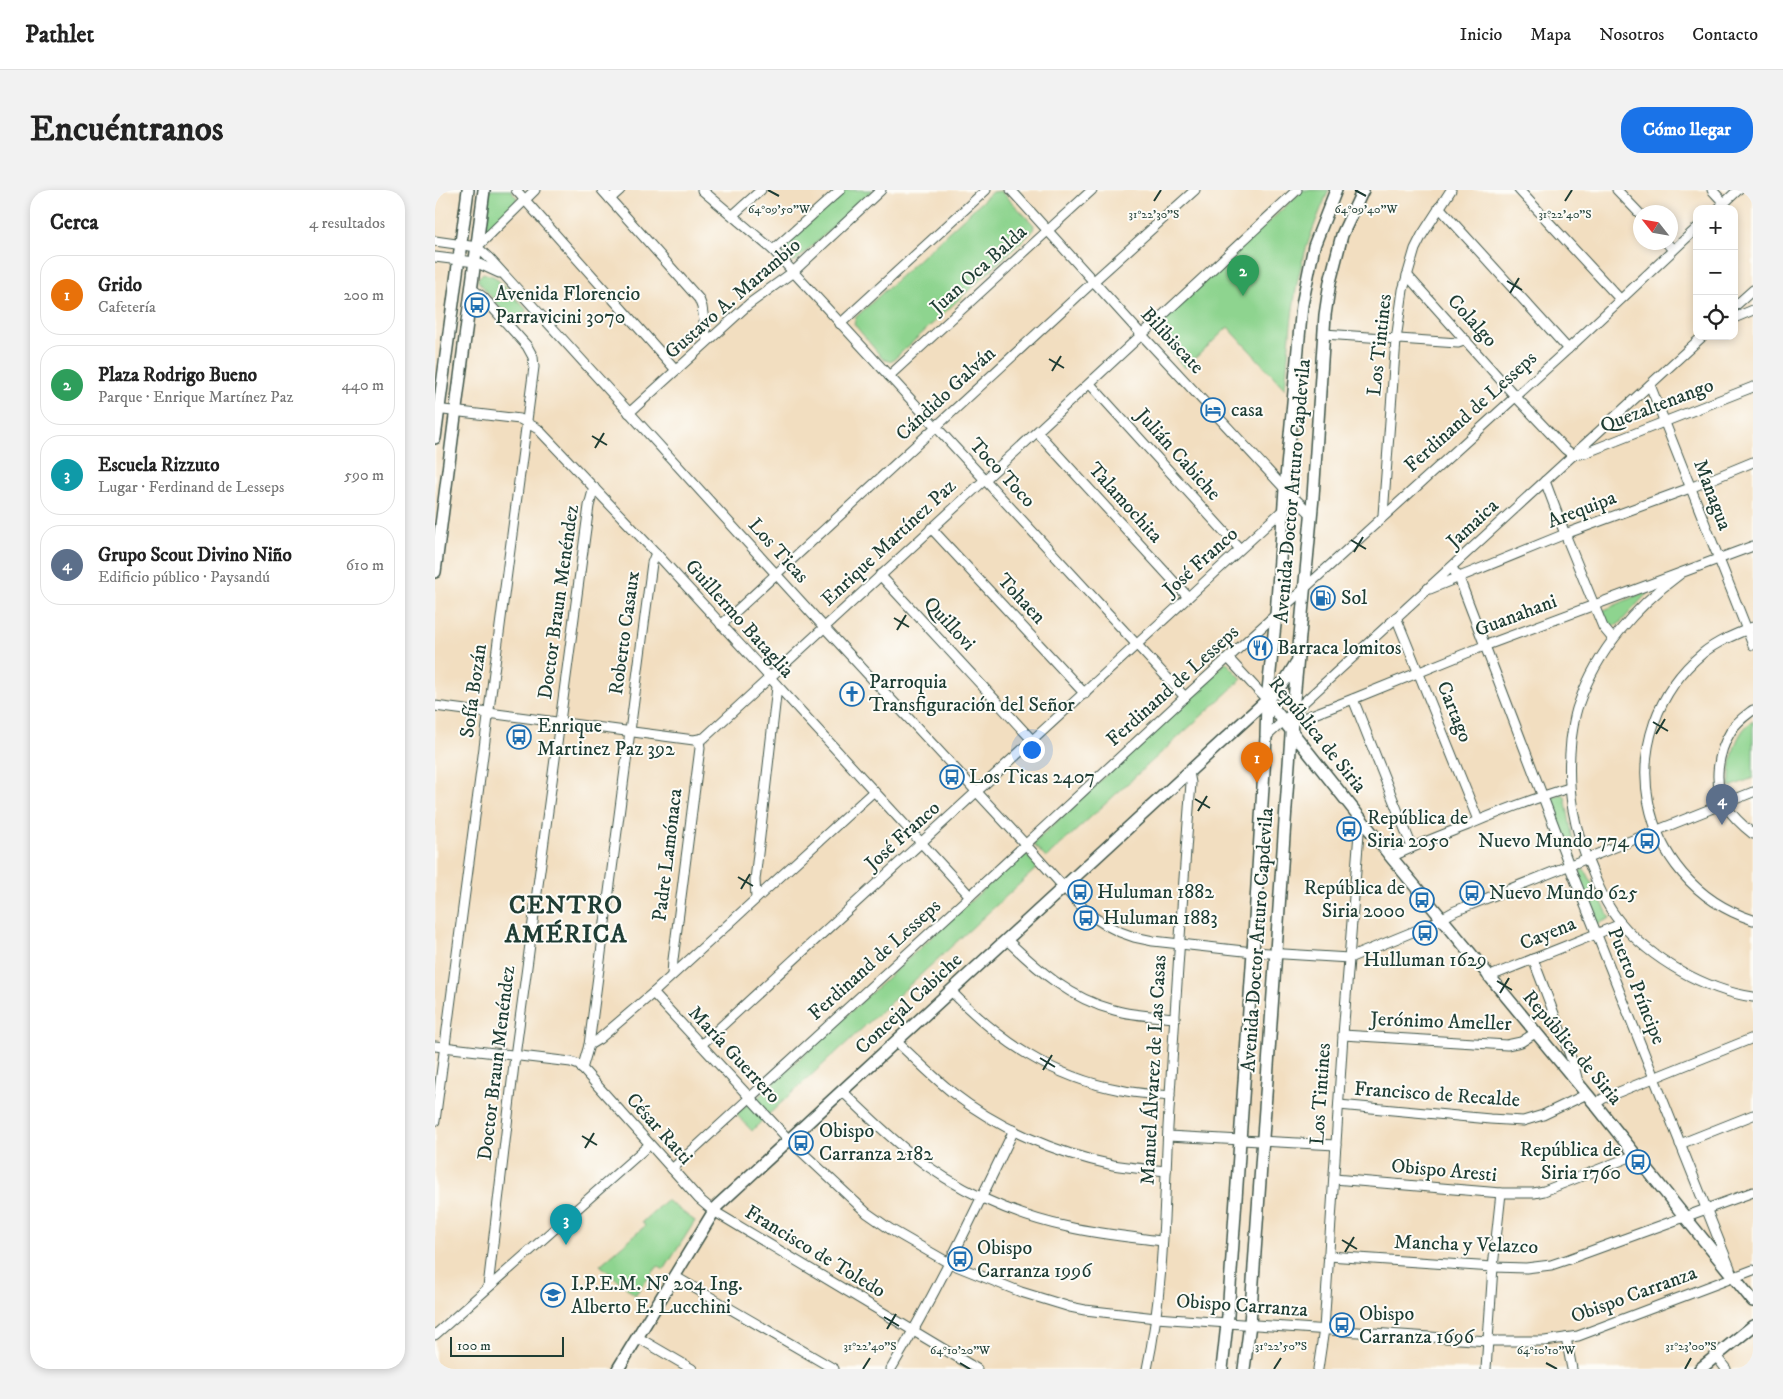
<!DOCTYPE html>
<html lang="es">
<meta charset="utf-8">
<style>
:root{--surface:#fff;--page:#f2f2f2;--text:#222;--muted:#767676;--line:#e0e0e0;--accent:#1a73e8}
body{margin:0;font-family:"IM FELL DW Pica",serif;background:var(--page);color:var(--text)}
.controls{position:absolute;right:15px;top:15px;display:grid;overflow:hidden;border-radius:10px;box-shadow:0 2px 8px #0003}
.controls button{width:45px;height:45px;display:grid;place-items:center;padding:0;border:0;border-bottom:1px solid var(--line);background:var(--surface);color:var(--text);font:25px sans-serif}
.compass{position:absolute;left:1198px;top:15px;width:45px;height:45px;border-radius:50%;background:var(--surface);box-shadow:0 2px 8px #0003;rotate:301deg}
.scale{position:absolute;left:15px;bottom:12px;width:114px;box-sizing:border-box;padding-left:5px;border:2px solid #1f3d34;border-top:0;font-size:14px;line-height:18px;white-space:nowrap;color:#1f3d34;-webkit-text-stroke:4px #fdfcf7;paint-order:stroke}
.you{position:absolute;left:596px;top:559px;width:18px;height:18px;margin:-12px;border:4px solid #fff;border-radius:50%;background:#1a73e8;box-shadow:0 0 0 8px #1a73e833}
.badge{display:grid;place-items:center;width:32px;height:32px;border-radius:50%;background:var(--accent);color:#fff;font-size:16px;font-weight:700}
.pin{position:absolute;translate:-50% -41px;filter:drop-shadow(0 1px 2px #0008)}
.pin::after{content:'';position:absolute;top:26px;width:18px;height:15px;background:inherit;clip-path:polygon(0 0,100% 0,50% 100%)}
.list{margin:0;padding:0;list-style:none}
h2{display:flex;justify-content:space-between;align-items:center;height:65px;margin:0;padding:0 20px;font-size:21px}
h2 small{font-size:16px;font-weight:400;color:var(--muted)}
.list li{display:grid;grid-template-columns:32px 1fr auto;gap:15px;align-items:center;box-sizing:border-box;height:80px;margin:0 10px 10px;padding:0 10px;border:1px solid var(--line);border-radius:20px}
.list b{display:block;font-size:19px;white-space:nowrap}
.list p{margin:0;font-size:16px;white-space:nowrap;color:var(--muted)}
.list em{font-size:16px;font-style:normal;color:var(--muted)}
.icon{flex:none;width:28px;height:28px;fill:none;stroke:currentColor;stroke-width:2;stroke-linecap:round;stroke-linejoin:round}
.map{position:relative;flex:none;width:1318px;height:1179px;overflow:hidden;border-radius:20px}
header{display:flex;align-items:center;gap:30px;box-sizing:border-box;height:70px;padding:0 25px;background:var(--surface);border-bottom:1px solid var(--line)}
header strong{font-size:24px}
nav{display:flex;gap:28px;margin-inline-start:auto;font-size:18px}
.intro{display:flex;align-items:center;justify-content:space-between;box-sizing:border-box;height:120px;padding:0 30px}
h1{margin:0;font-size:35px}
.button{padding:12px 22px;border-radius:20px;background:var(--accent);color:#fff;font-size:18px;font-weight:700}
main{display:flex;gap:30px;padding:0 30px}
aside{flex:1;background:var(--surface);border-radius:20px;box-shadow:0 2px 8px #0003}
.map>svg:first-child{display:block}
.green{fill:#8ed48f;stroke:#568862}
.lines{fill:none;stroke-linecap:round;stroke-linejoin:round}
.minor-casing{stroke:#3f5549;stroke-width:11}
.major-casing{stroke:#3f5549;stroke-width:14}
.minor{stroke:#fff;stroke-width:9}
.major{stroke:#fff;stroke-width:11}
.ticks{fill:none;stroke:#1f3d34;stroke-width:2}
.labels{text-anchor:middle;dominant-baseline:central;stroke-width:4;stroke-linejoin:round;paint-order:stroke}
.street-label{font-size:20px;fill:#1f3d34;stroke:#fdfcf7}
.poi-label{font-size:20px;fill:#1f3d34;stroke:#fdfcf7;text-anchor:start}
.district-label{font-size:25px;font-weight:bold;letter-spacing:1px;fill:#1f3d34;stroke:#fdfcf7}
.ticks-label{font-size:12px;text-anchor:middle;fill:#1f3d34;stroke:#fdfcf7;stroke-width:4;stroke-linejoin:round;paint-order:stroke}
</style>
<header>
<strong>Pathlet</strong>
<nav><a>Inicio</a><a>Mapa</a><a>Nosotros</a><a>Contacto</a></nav>
</header>
<div class="intro"><h1>Encuéntranos</h1><a class="button">Cómo llegar</a></div>
<main>
<aside>
<h2>Cerca<small>4 resultados</small></h2>
<ul class="list">
<li><span class="badge" style="background:#e8710a">1</span><div><b>Grido</b><p>Cafetería</p></div><em>200 m</em></li>
<li><span class="badge" style="background:#2e9e5b">2</span><div><b>Plaza Rodrigo Bueno</b><p>Parque · Enrique Martínez Paz</p></div><em>440 m</em></li>
<li><span class="badge" style="background:#0f9aa8">3</span><div><b>Escuela Rizzuto</b><p>Lugar · Ferdinand de Lesseps</p></div><em>590 m</em></li>
<li><span class="badge" style="background:#5c6f8a">4</span><div><b>Grupo Scout Divino Niño</b><p>Edificio público · Paysandú</p></div><em>610 m</em></li>
</ul>
</aside>
<div class="map">
<svg width="1318" height="1179" viewBox="0 0 1318 1179">
<rect width="100%" height="100%" fill="#fdfcf7"/>
<filter id="ink" filterUnits="userSpaceOnUse"><feTurbulence type="fractalNoise" baseFrequency=".02" numOctaves="2"/><feDisplacementMap in="SourceGraphic" scale="10" xChannelSelector="R" yChannelSelector="G"/><feConvolveMatrix kernelMatrix="1 2 1 2 8 2 1 2 1" color-interpolation-filters="sRGB"/></filter>
<filter id="wash" filterUnits="userSpaceOnUse"><feTurbulence type="fractalNoise" baseFrequency=".0096" numOctaves="4" result="noise"/><feDisplacementMap in="SourceGraphic" scale="20" xChannelSelector="R" yChannelSelector="G"/><feGaussianBlur stdDeviation="1.12" result="paint"/><feColorMatrix in="noise" values="0 0 0 0 0 0 0 0 0 0 0 0 0 0 0 0 0 1.4 0 .05"/><feComposite in="paint" operator="in"/></filter>
<g filter="url(#wash)">
<rect width="100%" height="100%" fill="#f2dec0"/>
<!-- green -->
<g class="green">
<polygon points="54,0 76,0 82,8 80,14 54,39 49,39"/>
<polygon points="411,0 438,0 361,71 356,71 348,63 349,55"/>
<path d="M868,0H894C883,25 873,50 866,76C856,116 854,158 850,199L793,137L750,178L717,141Z"/>
<polygon points="566,1 599,35 598,41 456,172 448,169 419,134 421,127 557,2"/>
<polygon points="48,83 60,87 92,120 78,133 43,91 43,88"/>
<polygon points="1216,399 1184,434 1178,436 1174,435 1167,421"/>
<polygon points="791,472 807,489 611,668 598,654"/>
<path d="M1318,531V588L1295,597C1294,576 1298,543 1318,531Z"/>
<polygon points="1127,604 1130,606 1139,656 1130,660 1111,609"/>
<polygon points="589,662 603,677 333,925 321,909"/>
<polygon points="1146,678 1152,683 1175,728 1161,735 1145,685"/>
<polygon points="314,913 329,929 317,941 301,924"/>
<polygon points="231,1010 260,1031 229,1080 223,1076 200,1105 165,1075 210,1036 207,1032"/>
</g>
</g>
<g filter="url(#ink)">
<g class="lines">
<!-- minor casing -->
<g class="minor-casing">
<g id="minor">
<polyline points="81,0 241,180"/>
<polyline points="167,0 264,109 267,117 272,151"/>
<polyline points="267,0 338,60 750,507"/>
<polyline points="576,0 707,145 850,299 876,324"/>
<polyline points="1084,0 1185,109"/>
<polyline points="1182,0 1206,25"/>
<polyline points="1277,0 1289,13"/>
<polyline points="175,9 185,0"/>
<polyline points="1004,17 1133,159"/>
<polyline points="1283,19 1303,0"/>
<polyline points="298,25 326,0"/>
<polyline points="0,51 42,57 54,68 389,437 591,655 643,713 660,728 671,735 685,742 699,747 718,751 818,762 914,768 997,734 1020,721 1318,602"/>
<polyline points="1231,52 1238,60"/>
<polyline points="42,57 100,0"/>
<polyline points="338,60 405,0"/>
<polyline points="0,67 40,72 64,83"/>
<polyline points="972,85 1080,206 1130,259 1138,265 1150,263 1318,197"/>
<polyline points="1299,117 1318,100"/>
<polyline points="1299,128 1318,120"/>
<polyline points="405,134 551,0"/>
<polyline points="889,144 1023,153 1031,150"/>
<polyline points="454,186 657,0"/>
<polyline points="655,194 805,359"/>
<polyline points="1215,195 1318,455"/>
<polyline points="0,219 85,229 103,239 221,363 535,706"/>
<polyline points="194,223 314,114 358,82 446,0"/>
<polyline points="602,242 753,407"/>
<polyline points="1110,291 1130,344 1168,437 1178,449"/>
<polyline points="948,325 961,150 968,100 980,59 987,45 1016,0"/>
<polyline points="496,338 650,504"/>
<polyline points="1017,378 1024,388 1134,675 1295,1078"/>
<path d="M1245,384C1200,417 1162,461 1144,513C1139,525 1138,538 1136,550C1131,599 1138,638 1158,683C1165,701 1173,718 1185,732C1216,769 1270,800 1318,807"/>
<polyline points="445,385 598,551"/>
<polyline points="995,399 1130,344 1255,298 1318,272"/>
<polyline points="961,427 1043,630"/>
<polyline points="286,435 659,91 760,0"/>
<path d="M1318,437C1301,444 1283,451 1268,463C1173,542 1201,692 1318,730"/>
<polyline points="794,469 832,510"/>
<polyline points="918,509 977,657"/>
<path d="M0,516L259,550L269,548C467,366 666,184 862,0"/>
<path d="M1318,520C1310,526 1301,532 1296,541C1283,562 1277,594 1291,616C1298,627 1308,636 1318,644"/>
<polyline points="857,531 866,529 918,509 1049,456 1318,356"/>
<polyline points="831,547 1268,146"/>
<path d="M956,667C981,655 1007,645 1033,635C1066,621 1100,608 1134,598"/>
<polyline points="321,708 320,690 342,497"/>
<path d="M572,750C603,780 636,809 679,820C699,826 720,826 740,828"/>
<polyline points="1098,769 1139,876 1143,892"/>
<polyline points="237,785 238,770 265,558 264,550"/>
<polyline points="1053,787 1186,734"/>
<path d="M516,801C564,851 616,887 686,900C702,904 719,904 735,906"/>
<polyline points="218,803 354,950 432,1023 455,1039 514,1073 586,1102 635,1117 650,1120 721,1128 1053,1151 1110,1151 1143,1146 1318,1080"/>
<polyline points="908,845 1072,855 1086,852 1100,843"/>
<path d="M461,851C480,869 498,887 518,903C564,939 621,963 678,975C695,978 713,979 731,981"/>
<polyline points="154,855 217,373 221,363"/>
<polyline points="266,855 848,320"/>
<polyline points="0,856 136,872 144,875 264,1009 277,1020 542,1179"/>
<polyline points="147,879 154,855 164,849 218,803 438,602"/>
<path d="M407,901C429,922 451,944 475,963C520,999 576,1025 633,1037C664,1044 695,1047 727,1051"/>
<polyline points="1160,914 1169,908 1318,848"/>
<polyline points="904,915 1055,929 1088,931 1108,925 1152,904"/>
<polyline points="0,931 99,177 98,167 92,156 48,107 37,99"/>
<polyline points="733,946 901,955"/>
<polyline points="1245,954 1318,925"/>
<polyline points="237,979 535,706 750,507 1133,159 1262,38"/>
<polyline points="899,989 1066,1003 1099,1003 1109,1001 1200,965"/>
<polyline points="893,1066 1058,1077 1091,1078 1116,1075 1134,1069 1318,1002"/>
<polyline points="239,1086 399,1179"/>
<polyline points="53,1097 80,866 154,316 159,297"/>
<polyline points="0,1145 214,955"/>
<polyline points="202,1147 257,1179"/>
<polyline points="1131,1148 1137,1179"/>
<polyline points="1281,1166 1291,1179"/>
<path d="M456,1179C502,1102 540,1021 579,940"/>
<path d="M712,1179C729,1100 729,1018 733,937C740,822 747,708 756,593L754,582"/>
<polyline points="883,1179 889,1139 908,845 924,643 929,632"/>
<polyline points="1051,1179 1058,1077 1066,1003"/>
</g>
</g>
<!-- major casing -->
<g class="major-casing">
<g id="major">
<polyline points="0,248 33,0"/>
<polyline points="0,382 49,0"/>
<polyline points="832,510 956,667 1160,914 1250,1027 1318,1111"/>
<polyline points="183,1179 282,1016 832,510 852,488 861,473"/>
<polyline points="787,1179 793,1125 818,762 831,547 832,510 841,425 850,299 867,115 879,56 901,0"/>
<polyline points="809,1179 815,1134 857,531 878,307 890,125 895,92 907,45 928,0"/>
<polyline points="1265,1179 1318,1136"/>
</g>
</g>
<!-- minor -->
<use href="#minor" class="minor"/>
<!-- major -->
<use href="#major" class="major"/>
</g>
</g>
<!-- ticks -->
<path class="ticks" d="M333,0L344,6M920,0L931,6M719,11L726,0M1130,11L1137,0M1072,91L1087,100M1075,103L1084,88M614,169L629,178M617,181L626,166M157,246L172,255M160,258L169,243M916,350L931,359M919,362L928,347M459,428L474,437M462,440L471,425M1218,532L1233,541M1221,544L1230,529M760,609L775,618M763,621L772,606M303,687L318,696M306,699L315,684M1062,791L1077,800M1065,803L1074,788M605,868L620,877M608,880L617,865M147,946L162,955M150,958L159,943M907,1050L922,1059M910,1062L919,1047M449,1127L464,1136M452,1139L461,1124M525,1173L535,1179M1111,1173L1122,1179M428,1179L435,1168M839,1179L846,1168M1250,1179L1256,1168"/>
<!-- icons -->
<defs>
<g id="bus-ring" transform="scale(1.25)"><circle r="9.5" fill="#fdfcf7" stroke="#1f6fb2" stroke-width="1.5"/><path d="M-5-6H5V4H4V6H2V4H-2V6H-4V4H-5ZM-3.5-4V0h7V-4ZM-3.5 1.2v1.5H-2V1.2ZM2 1.2v1.5H3.5V1.2Z" fill="#1f6fb2"/></g>
<g id="hotel-ring" transform="scale(1.25)"><circle r="9.5" fill="#fdfcf7" stroke="#1f6fb2" stroke-width="1.5"/><path d="M-6-4.5h1.5V1H6V5H4.5V3h-9V5H-6ZM-4 0a1.8 1.8 0 1 1 3.6 0ZM.5 0V-2.5h3Q6-2.5 6 0Z" fill="#1f6fb2"/></g>
<g id="fuel-ring" transform="scale(1.25)"><circle r="9.5" fill="#fdfcf7" stroke="#1f6fb2" stroke-width="1.5"/><path d="M-5.5-6h7V0h2V4h1.3V-2.5L3-4.5l.8-.8L6-3V5H2.5V1h-1V6h-7ZM-4.2-4.7v3.2H.2V-4.7Z" fill="#1f6fb2"/></g>
<g id="restaurant-ring" transform="scale(1.25)"><circle r="9.5" fill="#fdfcf7" stroke="#1f6fb2" stroke-width="1.5"/><path d="M-5-6h1v4h1v-4h1v4h1v-4h1v5L-1.5 .5V6h-2V.5L-5-1ZM5-6V6H3V1.5H1.5Q1.5-4 5-6Z" fill="#1f6fb2"/></g>
<g id="church-ring" transform="scale(1.25)"><circle r="9.5" fill="#fdfcf7" stroke="#1f6fb2" stroke-width="1.5"/><path d="M-1.2-6h2.4v3.5h3.3v2.4h-3.3V6h-2.4V-.1h-3.3v-2.4h3.3Z" fill="#1f6fb2"/></g>
<g id="university-ring" transform="scale(1.25)"><circle r="9.5" fill="#fdfcf7" stroke="#1f6fb2" stroke-width="1.5"/><path d="M0-5L7-2L0 1L-7-2ZM-4 1L0 2.5L4 1V4Q0 6-4 4Z" fill="#1f6fb2"/></g>
</defs>
<g fill-rule="evenodd">
<use href="#bus-ring" x="42" y="115"/>
<use href="#hotel-ring" x="778" y="220"/>
<use href="#fuel-ring" x="888" y="408"/>
<use href="#restaurant-ring" x="825" y="458"/>
<use href="#church-ring" x="417" y="504"/>
<use href="#bus-ring" x="84" y="547"/>
<use href="#bus-ring" x="517" y="587"/>
<use href="#bus-ring" x="914" y="639"/>
<use href="#bus-ring" x="1212" y="651"/>
<use href="#bus-ring" x="645" y="702"/>
<use href="#bus-ring" x="1037" y="703"/>
<use href="#bus-ring" x="987" y="710"/>
<use href="#bus-ring" x="651" y="728"/>
<use href="#bus-ring" x="990" y="743"/>
<use href="#bus-ring" x="366" y="953"/>
<use href="#bus-ring" x="1203" y="972"/>
<use href="#bus-ring" x="525" y="1069"/>
<use href="#university-ring" x="118" y="1105"/>
<use href="#bus-ring" x="907" y="1135"/>
</g>
<g class="labels">
<!-- street labels -->
<g class="street-label">
<text transform="translate(544 80) rotate(-42)">Juan Oca Balda</text>
<text transform="translate(298 109) rotate(-41)">Gustavo A. Marambio</text>
<text transform="translate(1037 131) rotate(48)">Colalgo</text>
<text transform="translate(737 151) rotate(47)">Bilibiscate</text>
<text transform="translate(945 155) rotate(-84)">Los Tintines</text>
<text transform="translate(511 204) rotate(-43)">Cándido Galván</text>
<text transform="translate(1222 216) rotate(-21)">Quezaltenango</text>
<text transform="translate(1036 222) rotate(-42)">Ferdinand de Lesseps</text>
<text transform="translate(743 265) rotate(48)">Julián Cabiche</text>
<text transform="translate(567 283) rotate(47)">Toco Toco</text>
<text transform="translate(858 301) rotate(-85)">Avenida Doctor Arturo Capdevila</text>
<text transform="translate(1277 305) rotate(69)">Managua</text>
<text transform="translate(690 313) rotate(48)">Talamochita</text>
<text transform="translate(1147 320) rotate(-21)">Arequipa</text>
<text transform="translate(1038 334) rotate(-43)">Jamaica</text>
<text transform="translate(454 353) rotate(-43)">Enrique Martínez Paz</text>
<text transform="translate(343 361) rotate(48)">Los Ticas</text>
<text transform="translate(766 372) rotate(-42)">José Franco</text>
<text transform="translate(586 409) rotate(47)">Tohaen</text>
<text transform="translate(124 412) rotate(-82)">Doctor Braun Menéndez</text>
<text transform="translate(1081 426) rotate(-21)">Guanahani</text>
<text transform="translate(304 429) rotate(48)">Guillermo Bataglia</text>
<text transform="translate(514 434) rotate(47)">Quillovi</text>
<text transform="translate(190 443) rotate(-82)">Roberto Casaux</text>
<text transform="translate(738 496) rotate(-42)">Ferdinand de Lesseps</text>
<text transform="translate(39 501) rotate(-82)">Sofía Bozán</text>
<text transform="translate(1019 522) rotate(68)">Cartago</text>
<text transform="translate(882 545) rotate(51)">República de Siria</text>
<text transform="translate(468 646) rotate(-42)">José Franco</text>
<text transform="translate(233 665) rotate(-83)">Padre Lamónaca</text>
<text transform="translate(1113 744) rotate(-22)">Cayena</text>
<text transform="translate(823 750) rotate(-86)">Avenida Doctor Arturo Capdevila</text>
<text transform="translate(440 770) rotate(-42)">Ferdinand de Lesseps</text>
<text transform="translate(1201 796) rotate(68)">Puerto Príncipe</text>
<text transform="translate(474 814) rotate(-43)">Concejal Cabiche</text>
<text transform="translate(1006 832) rotate(2)">Jerónimo Ameller</text>
<text transform="translate(1137 858) rotate(50)">República de Siria</text>
<text transform="translate(299 865) rotate(47)">María Guerrero</text>
<text transform="translate(62 873) rotate(-83)">Doctor Braun Menéndez</text>
<text transform="translate(719 880) rotate(-87)">Manuel Álvarez de Las Casas</text>
<text transform="translate(886 904) rotate(-86)">Los Tintines</text>
<text transform="translate(1002 905) rotate(4)">Francisco de Recalde</text>
<text transform="translate(224 939) rotate(48)">César Ratti</text>
<text transform="translate(1009 981) rotate(5)">Obispo Aresti</text>
<text transform="translate(1031 1055) rotate(2)">Mancha y Velazco</text>
<text transform="translate(380 1062) rotate(31)">Francisco de Toledo</text>
<text transform="translate(1199 1105) rotate(-20)">Obispo Carranza</text>
<text transform="translate(807 1116) rotate(4)">Obispo Carranza</text>
</g>
<!-- poi labels -->
<g class="poi-label">
<text x="60" y="104">Avenida Florencio<tspan x="60" dy="23">Parravicini 3070</tspan></text>
<text x="796" y="220">casa</text>
<text x="906" y="408">Sol</text>
<text x="842" y="458">Barraca lomitos</text>
<text x="434" y="492">Parroquia<tspan x="434" dy="23">Transfiguración del Señor</tspan></text>
<text x="102" y="536">Enrique<tspan x="102" dy="23">Martinez Paz 392</tspan></text>
<text x="534" y="587">Los Ticas 2407</text>
<text x="932" y="628">República de<tspan x="932" dy="23">Siria 2050</tspan></text>
<text x="1194" y="651" text-anchor="end">Nuevo Mundo 774</text>
<text x="970" y="698" text-anchor="end">República de<tspan x="970" dy="23">Siria 2000</tspan></text>
<text x="662" y="702">Huluman 1882</text>
<text x="1054" y="703">Nuevo Mundo 625</text>
<text x="668" y="728">Huluman 1883</text>
<text x="990" y="770" text-anchor="middle">Hulluman 1629</text>
<text x="384" y="941">Obispo<tspan x="384" dy="23">Carranza 2182</tspan></text>
<text x="1186" y="960" text-anchor="end">República de<tspan x="1186" dy="23">Siria 1760</tspan></text>
<text x="542" y="1058">Obispo<tspan x="542" dy="23">Carranza 1996</tspan></text>
<text x="136" y="1094">I.P.E.M. Nº 204 Ing.<tspan x="136" dy="23">Alberto E. Lucchini</tspan></text>
<text x="924" y="1124">Obispo<tspan x="924" dy="23">Carranza 1696</tspan></text>
</g>
<!-- district labels -->
<g class="district-label">
<text x="131" y="715">CENTRO<tspan x="131" dy="29">AMÉRICA</tspan></text>
</g>
</g>
<g class="ticks-label">
<text x="344" y="23">64°09'50"W</text>
<text x="931" y="23">64°09'40"W</text>
<text x="719" y="28">31°22'30"S</text>
<text x="1130" y="28">31°22'40"S</text>
<text x="435" y="1160">31°22'40"S</text>
<text x="846" y="1160">31°22'50"S</text>
<text x="1256" y="1160">31°23'00"S</text>
<text x="525" y="1164">64°10'20"W</text>
<text x="1111" y="1164">64°10'10"W</text>
</g>
</svg>
<div class="controls">
<button>+</button>
<button>−</button>
<button><svg class="icon" aria-label="locate" viewBox="0 0 24 24"><circle cx="12" cy="12" r="6"/><path d="M12 2v4M12 18v4M2 12h4M18 12h4"/></svg></button>
</div>
<svg class="compass" viewBox="-18 -18 36 36"><path d="M0-13l5 13h-10z" fill="#e53935"/><path d="M0 13l5-13h-10z" fill="#767676"/></svg>
<div class="scale">100 m</div>
<div class="you"></div>
<div class="pin badge" style="left:822px;top:593px;background:#e8710a">1</div>
<div class="pin badge" style="left:808px;top:106px;background:#2e9e5b">2</div>
<div class="pin badge" style="left:131px;top:1055px;background:#0f9aa8">3</div>
<div class="pin badge" style="left:1287px;top:635px;background:#5c6f8a">4</div>
</div>
</main>
